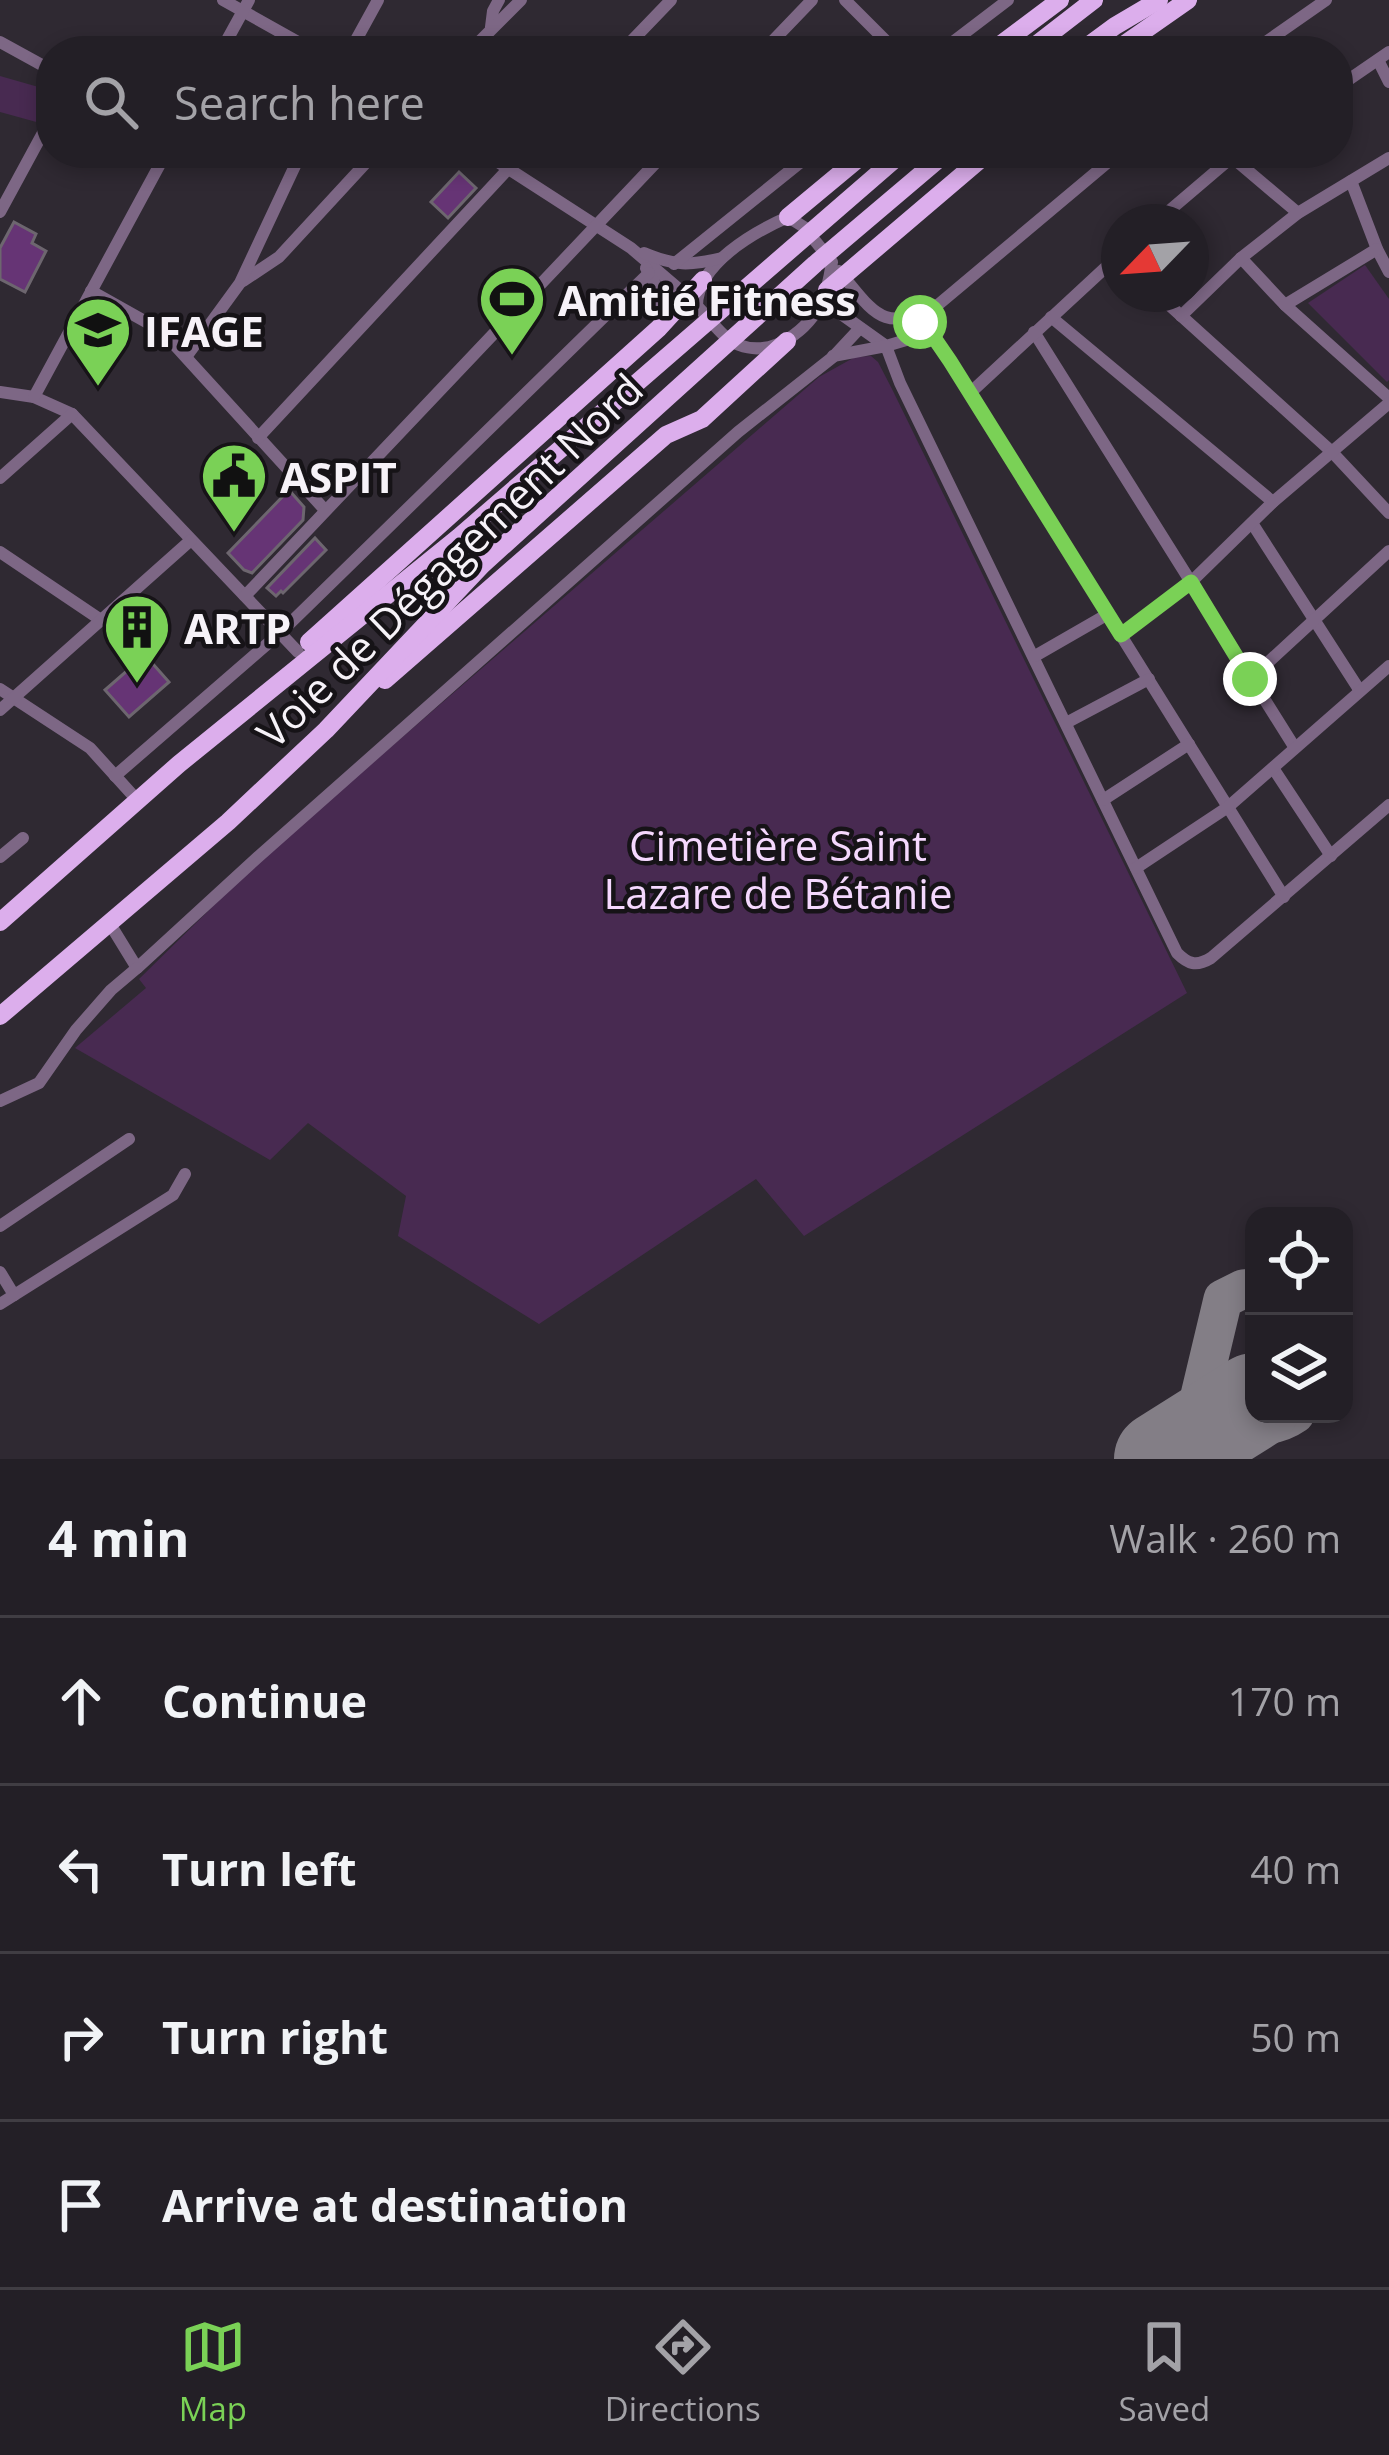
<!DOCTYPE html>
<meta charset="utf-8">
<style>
:root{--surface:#231f26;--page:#2b272e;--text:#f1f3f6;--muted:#a3a2a7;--line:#403d43;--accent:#7ad156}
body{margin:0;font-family:"Open Sans",sans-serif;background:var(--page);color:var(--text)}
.controls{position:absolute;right:36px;bottom:36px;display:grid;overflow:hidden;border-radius:24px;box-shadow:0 6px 18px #0003}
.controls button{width:108px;height:108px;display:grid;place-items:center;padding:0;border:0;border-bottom:3px solid var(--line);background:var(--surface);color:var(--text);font:60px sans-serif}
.compass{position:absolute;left:1101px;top:204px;width:108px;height:108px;border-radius:50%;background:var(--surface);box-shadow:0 6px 18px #0003;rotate:245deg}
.stop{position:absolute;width:36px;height:36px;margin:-27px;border:9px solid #7ad156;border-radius:50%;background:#fff}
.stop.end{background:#7ad156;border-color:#fff;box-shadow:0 3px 12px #0008}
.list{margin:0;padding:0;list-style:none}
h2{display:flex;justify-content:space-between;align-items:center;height:156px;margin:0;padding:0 48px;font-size:51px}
h2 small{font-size:39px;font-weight:400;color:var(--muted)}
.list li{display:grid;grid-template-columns:78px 1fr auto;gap:36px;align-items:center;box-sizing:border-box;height:168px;padding:0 48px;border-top:3px solid var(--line)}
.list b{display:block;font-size:45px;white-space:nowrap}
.list em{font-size:39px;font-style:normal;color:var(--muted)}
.icon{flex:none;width:66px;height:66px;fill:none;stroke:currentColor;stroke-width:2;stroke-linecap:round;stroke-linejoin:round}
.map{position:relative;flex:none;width:1389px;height:1459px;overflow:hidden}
.search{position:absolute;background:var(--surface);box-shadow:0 6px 18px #0003;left:36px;right:36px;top:36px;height:132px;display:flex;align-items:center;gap:30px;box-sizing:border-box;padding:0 42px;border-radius:48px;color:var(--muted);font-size:45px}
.sheet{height:828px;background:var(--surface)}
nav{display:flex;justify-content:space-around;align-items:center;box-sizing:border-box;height:168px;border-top:3px solid var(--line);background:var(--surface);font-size:33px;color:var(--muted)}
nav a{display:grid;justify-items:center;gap:6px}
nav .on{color:var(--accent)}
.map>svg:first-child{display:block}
.green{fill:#482a51}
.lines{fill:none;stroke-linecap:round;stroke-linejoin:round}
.taxiway{stroke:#837e86;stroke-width:39}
.runway{stroke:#837e86;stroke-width:96}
.building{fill:#663475;stroke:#6d666f;stroke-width:3}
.minor{stroke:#7d6785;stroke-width:12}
.trunk{stroke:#dcaeec;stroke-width:18}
.route{stroke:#7ad156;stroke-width:15}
.labels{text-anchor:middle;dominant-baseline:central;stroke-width:9;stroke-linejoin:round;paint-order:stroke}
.poi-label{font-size:42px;font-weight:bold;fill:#f6f2f8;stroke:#161317;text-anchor:start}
.street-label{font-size:42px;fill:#f6f2f8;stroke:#161317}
.park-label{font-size:42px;fill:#f5d8fe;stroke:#161317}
</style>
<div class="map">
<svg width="1389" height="1459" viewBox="0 0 1389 1459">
<rect width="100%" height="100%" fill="#2f2932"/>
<!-- green -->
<g class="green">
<polygon points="0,76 49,90 40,123 0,112"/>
<polygon points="1365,265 1389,299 1389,380 1387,382 1308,303"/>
<polygon points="871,356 878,362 892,389 1187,993 804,1236 756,1179 539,1324 398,1236 406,1196 308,1123 270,1160 75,1048 146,988 139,979 259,861 819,377 855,357"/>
</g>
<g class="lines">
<!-- taxiway -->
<g class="taxiway">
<path d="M1222,1421C1248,1426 1272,1430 1295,1414"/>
<polyline points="1158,1459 1188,1430 1197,1408 1223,1299 1243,1289 1254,1288"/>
</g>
<!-- runway -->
<polyline class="runway" points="1162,1459 1254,1401"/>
</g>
<!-- building -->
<g class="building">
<polygon points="459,172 476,188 448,218 431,202"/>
<polygon points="14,222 36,234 32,243 46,251 25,292 0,279 0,248"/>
<polygon points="289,490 304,507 303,520 252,573 244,570 228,553"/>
<polygon points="315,538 326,550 283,593 281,591 276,596 267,588"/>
<polygon points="145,655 169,682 129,717 105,690"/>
</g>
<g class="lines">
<!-- minor -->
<g class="minor">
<polyline points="223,0 314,51"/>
<polyline points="845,0 896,51"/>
<polyline points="491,27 493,11 499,0"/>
<polyline points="0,42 51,70"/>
<polyline points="221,51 249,0"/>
<polyline points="350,51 378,0"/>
<polyline points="470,51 521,0"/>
<polyline points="622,51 671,0"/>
<polyline points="763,51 812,0"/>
<polyline points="941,51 1008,0"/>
<polyline points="1253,51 1326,0"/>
<polyline points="1378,60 1389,82"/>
<polyline points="1338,87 1389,52"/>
<polyline points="484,153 631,248 693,301"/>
<polyline points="1227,153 1298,213"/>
<polyline points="1351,181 1377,249 1389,272"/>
<polyline points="0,212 51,118"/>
<path d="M788,217L804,227L832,262C830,274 828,288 823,299C809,330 773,358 739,345C723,339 709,318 697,306C697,264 754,232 788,217Z"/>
<polyline points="1156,222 1237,153"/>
<path d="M644,253C675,266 689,266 722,258"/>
<polyline points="1241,258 1285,305 1389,398"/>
<polyline points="674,264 812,153"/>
<polyline points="646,268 660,293 659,328"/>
<path d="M839,271C876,315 882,334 939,304L1119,153"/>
<polyline points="243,281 279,257 375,153"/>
<polyline points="91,291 148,323 171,341 325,510"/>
<polyline points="1157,294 1332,452 1389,513"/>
<polyline points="823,301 886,346 913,338 930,321"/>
<polyline points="1285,305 1377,249"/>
<polyline points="1181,316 1241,258 1298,213 1389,158"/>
<polyline points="1051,317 1273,502"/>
<polyline points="913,318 926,326 945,353 1284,897"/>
<polyline points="1034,332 1295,748"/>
<path d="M833,356L886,346L900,383L1177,953C1188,964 1196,967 1211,958L1389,805"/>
<polyline points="186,357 240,283 301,153"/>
<polyline points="0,392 34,397 72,414 298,652"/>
<polyline points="970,393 1119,255"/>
<polyline points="34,397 166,153"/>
<polyline points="258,438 523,153"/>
<polyline points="0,478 72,414"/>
<polyline points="1252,523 1360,691"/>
<polyline points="0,552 101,620"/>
<polyline points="245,596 665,153"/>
<polyline points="1121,635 1191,582 1273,502 1389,403"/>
<polyline points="1035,656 1108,614"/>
<polyline points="1250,679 1389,551"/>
<polyline points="0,689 90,748 138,801"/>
<polyline points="0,710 191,540"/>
<polyline points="1066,723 1149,679"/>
<polyline points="1273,768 1331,856"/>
<polyline points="115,776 280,633 649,273"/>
<polyline points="1103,800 1189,744"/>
<polyline points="0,857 23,838"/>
<polyline points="1136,868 1228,807 1389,666"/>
<polyline points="110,924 137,968 258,857 738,432 833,357 860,328"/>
<polyline points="0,1101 39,1083 76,1030 111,990 137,968"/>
<polyline points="0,1226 129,1139"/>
<polyline points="0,1272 14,1295"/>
<polyline points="0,1304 173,1195 185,1174"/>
</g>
<!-- trunk -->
<g class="trunk">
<polyline points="992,51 1060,0"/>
<polyline points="1028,51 1094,0"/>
<polyline points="1081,51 1115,26 1159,0"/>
<polyline points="1115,51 1188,0"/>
<polyline points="788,217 865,153"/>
<polyline points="827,290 988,153"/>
<polyline points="309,642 659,328 703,280"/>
<polyline points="385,680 666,435 702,419 787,341"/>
<polyline points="0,922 179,764 459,537 902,153"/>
<polyline points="0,1016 228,822 326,730 482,565 815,264 946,153"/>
</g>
</g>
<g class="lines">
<!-- route -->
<polyline class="route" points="920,322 926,326 950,361 1121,635 1191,582 1250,679"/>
</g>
<!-- icons -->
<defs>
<g id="stadium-pin" transform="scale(3.45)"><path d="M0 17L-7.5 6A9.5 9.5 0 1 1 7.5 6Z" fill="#7ad156" stroke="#161317"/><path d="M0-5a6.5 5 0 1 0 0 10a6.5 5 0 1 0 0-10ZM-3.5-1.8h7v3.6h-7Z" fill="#111"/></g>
<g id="university-pin" transform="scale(3.45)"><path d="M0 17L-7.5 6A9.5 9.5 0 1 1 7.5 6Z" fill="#7ad156" stroke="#161317"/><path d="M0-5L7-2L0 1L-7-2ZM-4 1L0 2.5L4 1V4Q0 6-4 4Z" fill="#111"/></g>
<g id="civic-pin" transform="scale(3.45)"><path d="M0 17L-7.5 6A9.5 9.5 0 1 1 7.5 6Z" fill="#7ad156" stroke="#161317"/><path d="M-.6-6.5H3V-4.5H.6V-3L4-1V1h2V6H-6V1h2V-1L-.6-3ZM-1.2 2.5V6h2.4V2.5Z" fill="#111"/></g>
<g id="building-pin" transform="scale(3.45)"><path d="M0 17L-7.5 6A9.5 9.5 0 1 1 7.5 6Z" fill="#7ad156" stroke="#161317"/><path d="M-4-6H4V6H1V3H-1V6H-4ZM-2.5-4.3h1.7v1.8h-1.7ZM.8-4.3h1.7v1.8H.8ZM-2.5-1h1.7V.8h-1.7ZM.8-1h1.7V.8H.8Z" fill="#111"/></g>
</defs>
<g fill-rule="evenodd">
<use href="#stadium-pin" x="512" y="299"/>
<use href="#university-pin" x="98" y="330"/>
<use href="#civic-pin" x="234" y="476"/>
<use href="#building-pin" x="137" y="627"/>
</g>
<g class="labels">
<!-- poi labels -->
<g class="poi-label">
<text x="558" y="299">Amitié Fitness</text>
<text x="144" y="330">IFAGE</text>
<text x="280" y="476">ASPIT</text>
<text x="184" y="627">ARTP</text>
</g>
<!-- street labels -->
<g class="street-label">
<text transform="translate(449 560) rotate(-44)">Voie de Dégagement Nord</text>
</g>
<!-- park labels -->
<g class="park-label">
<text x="778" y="844">Cimetière Saint<tspan x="778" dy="48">Lazare de Bétanie</tspan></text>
</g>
</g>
</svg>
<div class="controls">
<button><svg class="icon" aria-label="locate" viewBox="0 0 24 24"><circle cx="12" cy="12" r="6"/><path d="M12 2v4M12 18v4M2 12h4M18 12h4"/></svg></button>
<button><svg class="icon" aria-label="layers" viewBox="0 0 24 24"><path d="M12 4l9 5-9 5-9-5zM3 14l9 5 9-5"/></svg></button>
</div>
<svg class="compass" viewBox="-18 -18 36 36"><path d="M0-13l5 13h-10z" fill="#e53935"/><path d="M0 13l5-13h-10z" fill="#a3a2a7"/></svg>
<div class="stop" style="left:920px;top:322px"></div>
<div class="stop end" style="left:1250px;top:679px"></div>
<div class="search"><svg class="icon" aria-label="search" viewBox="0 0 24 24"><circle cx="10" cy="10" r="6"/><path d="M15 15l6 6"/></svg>Search here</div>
</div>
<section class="sheet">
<h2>4 min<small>Walk · 260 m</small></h2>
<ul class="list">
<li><svg class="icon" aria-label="ahead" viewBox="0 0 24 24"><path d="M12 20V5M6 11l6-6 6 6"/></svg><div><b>Continue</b></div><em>170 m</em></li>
<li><svg class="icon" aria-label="left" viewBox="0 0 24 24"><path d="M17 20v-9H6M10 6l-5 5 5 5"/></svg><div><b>Turn left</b></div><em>40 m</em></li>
<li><svg class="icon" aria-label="right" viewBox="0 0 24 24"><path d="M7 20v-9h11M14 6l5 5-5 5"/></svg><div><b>Turn right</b></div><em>50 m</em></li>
<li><svg class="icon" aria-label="arrive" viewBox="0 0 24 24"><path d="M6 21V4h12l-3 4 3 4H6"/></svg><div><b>Arrive at destination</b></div></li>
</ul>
</section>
<nav>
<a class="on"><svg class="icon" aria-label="map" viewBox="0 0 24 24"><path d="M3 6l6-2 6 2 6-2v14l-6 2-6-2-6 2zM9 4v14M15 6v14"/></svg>Map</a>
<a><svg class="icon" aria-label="directions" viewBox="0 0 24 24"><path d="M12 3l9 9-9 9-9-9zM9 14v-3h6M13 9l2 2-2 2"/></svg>Directions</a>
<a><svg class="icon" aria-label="saved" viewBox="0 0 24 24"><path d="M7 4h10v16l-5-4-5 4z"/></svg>Saved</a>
</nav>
